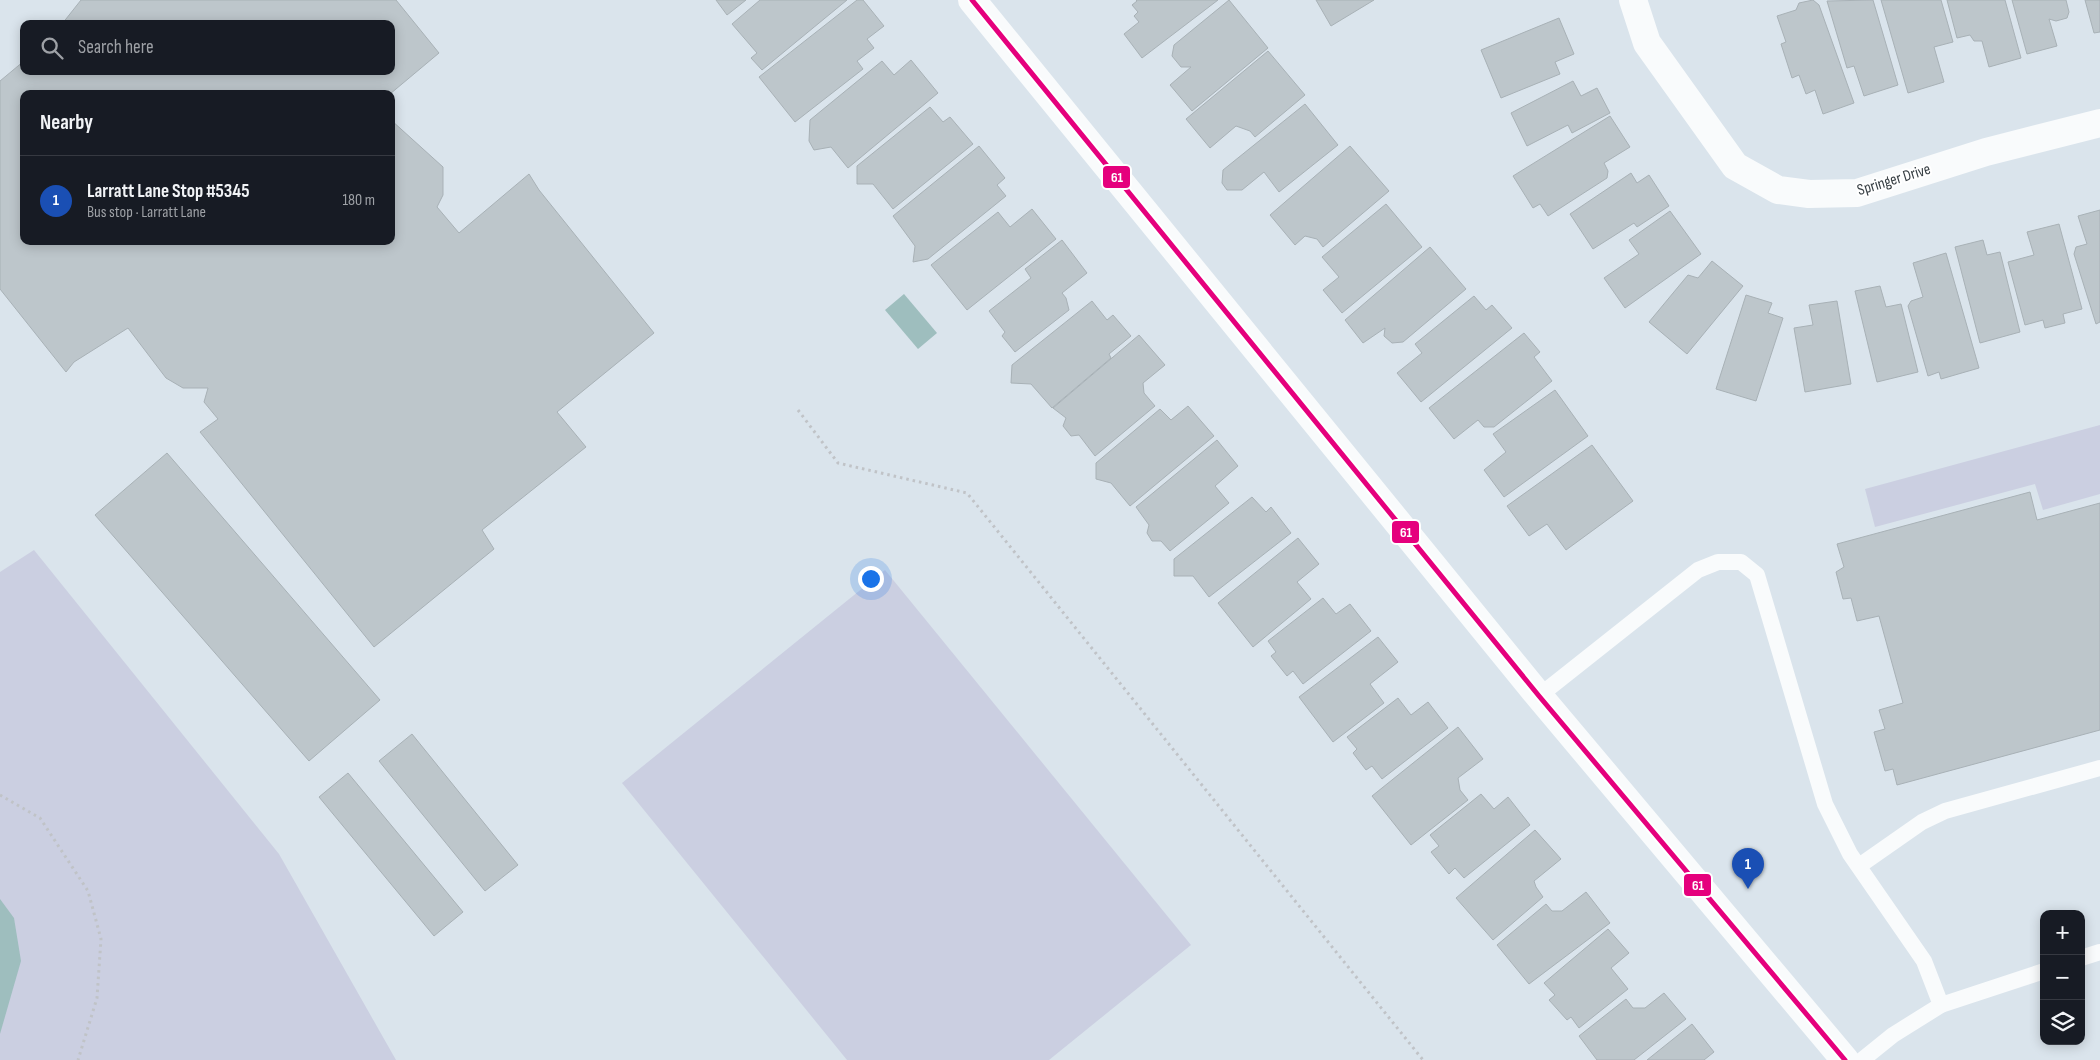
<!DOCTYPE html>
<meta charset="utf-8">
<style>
:root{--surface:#171b24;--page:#242831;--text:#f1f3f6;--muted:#9ea1a6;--line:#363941;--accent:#6f787e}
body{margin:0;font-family:"Sofia Sans Condensed",sans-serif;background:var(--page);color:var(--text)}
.controls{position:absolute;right:15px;bottom:15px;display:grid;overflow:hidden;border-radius:10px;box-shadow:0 2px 12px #0003}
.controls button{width:45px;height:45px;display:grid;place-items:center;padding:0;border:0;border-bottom:1px solid var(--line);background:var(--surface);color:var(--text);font:25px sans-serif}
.you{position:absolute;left:870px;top:578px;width:18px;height:18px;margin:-12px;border:4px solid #fff;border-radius:50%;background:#1a73e8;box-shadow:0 0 0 8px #1a73e833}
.badge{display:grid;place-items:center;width:32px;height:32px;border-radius:50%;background:var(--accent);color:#fff;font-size:16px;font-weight:700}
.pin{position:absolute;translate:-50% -41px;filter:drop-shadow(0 1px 2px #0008)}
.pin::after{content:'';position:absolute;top:26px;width:18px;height:15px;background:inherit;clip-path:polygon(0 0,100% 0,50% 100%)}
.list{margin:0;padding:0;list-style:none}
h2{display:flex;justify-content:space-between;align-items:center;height:65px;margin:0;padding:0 20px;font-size:21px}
h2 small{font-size:16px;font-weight:400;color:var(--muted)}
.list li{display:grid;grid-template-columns:32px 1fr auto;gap:15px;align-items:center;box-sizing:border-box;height:90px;padding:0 20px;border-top:1px solid var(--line)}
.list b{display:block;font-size:19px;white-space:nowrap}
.list p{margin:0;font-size:16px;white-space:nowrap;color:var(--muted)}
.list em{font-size:16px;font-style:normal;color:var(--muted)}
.icon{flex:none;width:28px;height:28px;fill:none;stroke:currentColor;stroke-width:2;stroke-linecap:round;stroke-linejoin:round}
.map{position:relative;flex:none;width:2100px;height:1060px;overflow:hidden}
.search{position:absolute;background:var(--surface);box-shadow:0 2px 12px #0003;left:20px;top:20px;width:375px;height:55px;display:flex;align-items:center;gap:12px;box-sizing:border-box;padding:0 18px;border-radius:10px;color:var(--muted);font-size:19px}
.panel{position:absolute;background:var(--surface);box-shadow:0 2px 12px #0003;left:20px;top:90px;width:375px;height:155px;border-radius:10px}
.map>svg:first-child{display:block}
.green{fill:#cbcfe1}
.water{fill:#9ebebe}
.building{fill:#bdc6cb;stroke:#a8b1b6}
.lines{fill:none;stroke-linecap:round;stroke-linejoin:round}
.path{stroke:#c0c3c7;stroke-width:3;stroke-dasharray:2.5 4;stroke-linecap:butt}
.lane{stroke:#f9fbfc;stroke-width:16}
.street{stroke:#f9fbfc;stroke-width:28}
.bus-1-casing{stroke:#fff;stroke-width:9}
.bus-1{stroke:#e5007d;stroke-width:5}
.labels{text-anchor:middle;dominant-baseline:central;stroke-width:4;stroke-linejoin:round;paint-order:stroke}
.street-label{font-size:16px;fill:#363e43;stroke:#fff}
.line-badge{stroke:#fff;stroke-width:2}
.badge-label{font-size:14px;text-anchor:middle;font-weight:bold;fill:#fff}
</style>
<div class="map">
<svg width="2100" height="1060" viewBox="0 0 2100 1060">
<rect width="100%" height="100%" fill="#dae4ec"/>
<!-- green -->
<g class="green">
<polygon points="2100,425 2100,494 2043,510 2035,484 1875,527 1865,489"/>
<polygon points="34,550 279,854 396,1060 0,1060 0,572"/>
<polygon points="885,570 1191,945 1049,1060 847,1060 622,783"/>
</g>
<!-- water -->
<g class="water">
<polygon points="904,294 937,333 918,349 885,310"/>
<polygon points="0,899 14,918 21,961 0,1034"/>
</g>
<!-- building -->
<g class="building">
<polygon points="81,0 396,0 439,53 390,94 24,94 24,241 391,241 391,120 443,167 443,195 437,207 459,233 529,174 539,190 654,333 557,412 586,447 482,530 494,549 374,647 200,432 218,419 204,402 208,388 183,388 166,378 128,328 74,362 66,372 0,289 0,81 24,61 24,71 391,71 391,24 62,24"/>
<polygon points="716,0 746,0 727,15"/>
<polygon points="760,0 847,0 762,70 751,58 757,53 732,24"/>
<polygon points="857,0 863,0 884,26 867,39 874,48 857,61 863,69 795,122 759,77"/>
<polygon points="1136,0 1218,0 1142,58 1124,34 1139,22 1134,16 1138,12 1132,5 1137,1"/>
<polygon points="1229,0 1268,48 1192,111 1170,85 1191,67 1181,67 1172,56 1174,45"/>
<polygon points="1316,0 1374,0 1331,26"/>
<polygon points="1813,0 1819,5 1854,103 1823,114 1815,90 1806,94 1799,75 1792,78 1781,44 1786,42 1777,16 1796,10 1799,3"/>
<polygon points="1873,0 1898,85 1864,96 1854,66 1847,68 1827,1"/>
<polygon points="1881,0 1941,0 1953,42 1934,47 1944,82 1908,93"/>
<polygon points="1947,0 2005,0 2021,58 1989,67 1982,41 1974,41 1970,35 1957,38"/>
<polygon points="2012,0 2066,0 2069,12 2067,18 2056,21 2049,19 2057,46 2027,54"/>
<polygon points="2085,0 2100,0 2100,32 2094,33"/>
<polygon points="1559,18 1574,54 1555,62 1560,74 1501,98 1481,50"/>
<polygon points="1268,51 1305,95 1255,137 1250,131 1236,126 1210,148 1186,119"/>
<polygon points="911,60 938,93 848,168 831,147 814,150 809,141 810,120 882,61 894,75"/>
<polygon points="1573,81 1581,96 1597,88 1610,113 1572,133 1568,125 1527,146 1511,113"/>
<polygon points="1305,104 1338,145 1279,192 1264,172 1242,190 1227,190 1222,183 1223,170"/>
<polygon points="930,107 943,122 950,117 973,144 893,209 873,184 857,184 857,166"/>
<polygon points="1610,116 1630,147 1604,163 1608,171 1607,178 1548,216 1540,204 1533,208 1513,176"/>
<polygon points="979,146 1005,178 997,185 1006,196 928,259 913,262 915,246 893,216"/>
<polygon points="1350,146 1389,191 1323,247 1317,239 1305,236 1295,245 1270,215"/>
<polygon points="1631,173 1637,183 1649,175 1669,206 1637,227 1634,223 1593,249 1570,214"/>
<polygon points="1386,204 1422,247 1342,313 1323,290 1339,277 1322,257"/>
<polygon points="1032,209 1056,239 967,310 931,265 998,212 1010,227"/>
<polygon points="2100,210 2100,322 2096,324 2074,254 2076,247 2087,244 2078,216"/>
<polygon points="1670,211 1701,254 1625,308 1604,278 1639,254 1629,240"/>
<polygon points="2059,224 2082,309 2063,314 2065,323 2045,328 2043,320 2025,325 2008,262 2034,255 2027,232"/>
<polygon points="1062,240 1087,273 1062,293 1066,298 1069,310 1015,352 1002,336 1005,332 989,311 1031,278 1025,269"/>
<polygon points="1983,240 1987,255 2000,252 2020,332 1980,343 1955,247"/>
<polygon points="1430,247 1466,289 1403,342 1392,343 1384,336 1385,328 1363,343 1345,320"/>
<polygon points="1946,253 1979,368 1941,379 1939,372 1928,376 1908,306 1911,301 1923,297 1913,263"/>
<polygon points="1712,261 1743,286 1687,354 1649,322 1688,275 1698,278"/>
<polygon points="1880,286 1886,307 1901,304 1918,372 1877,382 1855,291"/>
<polygon points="1746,295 1772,303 1768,313 1783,318 1756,401 1716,389"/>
<polygon points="1474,296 1486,310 1492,305 1512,328 1421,402 1397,373 1422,353 1415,344"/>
<polygon points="1092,301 1107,320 1113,315 1131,336 1109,354 1111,358 1052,408 1031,384 1011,383 1012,365"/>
<polygon points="1837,301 1851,384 1805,392 1794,328 1813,325 1809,305"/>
<polygon points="1524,333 1540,352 1534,357 1552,381 1494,427 1484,427 1478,420 1454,439 1429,408"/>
<polygon points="1139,335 1165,365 1143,383 1144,393 1155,406 1095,456 1079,435 1071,436 1063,426 1066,418 1053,408"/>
<polygon points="1555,390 1588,436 1504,497 1484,470 1506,452 1493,434"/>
<polygon points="1188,406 1214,436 1130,506 1111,483 1096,479 1096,463 1160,409 1171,420"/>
<polygon points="1217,440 1238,466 1215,486 1229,503 1170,551 1161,541 1152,541 1147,533 1149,525 1136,507"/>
<polygon points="1592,445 1633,501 1566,550 1547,524 1529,536 1507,506"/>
<polygon points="167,453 380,700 309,761 95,515"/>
<polygon points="2030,492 2037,520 2100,503 2100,730 1897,785 1893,769 1885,771 1874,732 1885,729 1879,710 1903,703 1879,616 1857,621 1851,598 1843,599 1836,572 1844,567 1837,544"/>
<polygon points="1252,497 1266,512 1271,507 1291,533 1209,597 1193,576 1174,576 1174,559"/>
<polygon points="1298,538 1319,564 1297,582 1311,599 1253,647 1218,603"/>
<polygon points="1323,598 1336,614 1350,604 1371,631 1303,684 1293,671 1287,676 1271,656 1276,652 1268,641"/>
<polygon points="1378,637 1398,662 1370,684 1384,703 1333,742 1299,697"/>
<polygon points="1398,698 1411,715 1428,702 1448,728 1382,779 1372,766 1366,770 1353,753 1357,749 1347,737"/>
<polygon points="1458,727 1483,759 1458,778 1460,790 1468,800 1411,845 1372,796"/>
<polygon points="412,734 518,865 485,891 379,761"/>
<polygon points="348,773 463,912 434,936 319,797"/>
<polygon points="1481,794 1494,809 1508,797 1530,825 1464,878 1455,868 1449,874 1431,852 1439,846 1430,835"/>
<polygon points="1535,830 1561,859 1534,881 1536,887 1543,897 1493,940 1456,898"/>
<polygon points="1586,892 1610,923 1529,984 1497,945 1546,904 1552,911 1562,911"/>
<polygon points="1608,929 1629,953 1611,968 1628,989 1579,1028 1571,1017 1567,1020 1549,1000 1555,995 1544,983"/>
<polygon points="1664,993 1686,1019 1634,1060 1597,1060 1579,1036 1626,999 1633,1008 1645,1008"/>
<polygon points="1692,1024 1714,1052 1704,1060 1647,1060"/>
</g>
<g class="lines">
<!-- path -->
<g class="path">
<polyline points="798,410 838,463 967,493 1423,1060"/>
<polyline points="0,795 40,818 88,891 101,939 97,998 78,1060"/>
</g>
<!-- lane -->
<g class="lane">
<polyline points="1539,696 1698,570 1718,562 1741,562 1757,575 1825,804 1850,854 1924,961 1941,1005 1893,1035 1862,1060"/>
<polyline points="1859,866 1922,822 1945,811 2100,768"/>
<polyline points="2081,958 2100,952"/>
<polyline points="1941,1005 2044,971"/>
</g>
<!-- street -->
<g class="street">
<polyline points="972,0 1539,696 1845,1060"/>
<polyline points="1633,0 1647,43 1735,166 1778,190 1809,194 1857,193 1986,152 2100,123"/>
</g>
<!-- bus-1 casing -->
<g class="bus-1-casing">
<polyline id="bus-1" points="972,0 1539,696 1845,1060"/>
</g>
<!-- bus-1 -->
<use href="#bus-1" class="bus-1"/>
</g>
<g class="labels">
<!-- street labels -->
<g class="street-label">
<text transform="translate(1894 180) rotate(-17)">Springer Drive</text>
</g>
</g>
<g class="line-badge">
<rect x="1102" y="165" width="29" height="24" rx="5" fill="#e5007d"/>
<rect x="1391" y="520" width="29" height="24" rx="5" fill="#e5007d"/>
<rect x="1683" y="873" width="29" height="24" rx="5" fill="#e5007d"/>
</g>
<g class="badge-label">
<text x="1117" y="182">61</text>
<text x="1406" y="537">61</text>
<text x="1698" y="890">61</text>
</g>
</svg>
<div class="controls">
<button>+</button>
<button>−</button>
<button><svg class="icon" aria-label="layers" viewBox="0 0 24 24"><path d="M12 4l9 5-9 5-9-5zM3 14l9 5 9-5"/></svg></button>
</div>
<div class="you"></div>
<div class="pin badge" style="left:1748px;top:889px;background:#1a4fb4">1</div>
<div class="search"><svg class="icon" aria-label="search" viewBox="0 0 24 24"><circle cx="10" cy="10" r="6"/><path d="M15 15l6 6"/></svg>Search here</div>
<section class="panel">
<h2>Nearby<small></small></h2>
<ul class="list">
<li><span class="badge" style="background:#1a4fb4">1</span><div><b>Larratt Lane Stop #5345</b><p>Bus stop · Larratt Lane</p></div><em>180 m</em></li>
</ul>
</section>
</div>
